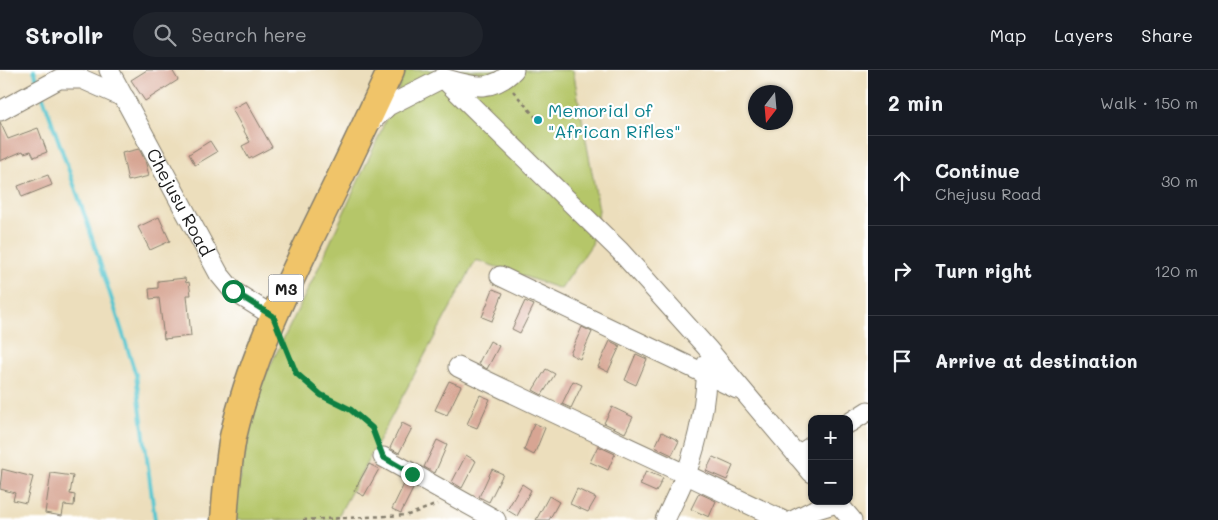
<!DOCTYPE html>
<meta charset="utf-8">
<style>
:root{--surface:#171b24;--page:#20242c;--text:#f1f3f6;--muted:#9ea1a6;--line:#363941}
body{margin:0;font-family:Mali,sans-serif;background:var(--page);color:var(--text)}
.controls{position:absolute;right:15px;bottom:15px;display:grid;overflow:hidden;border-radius:10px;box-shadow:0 1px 4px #0004}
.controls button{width:45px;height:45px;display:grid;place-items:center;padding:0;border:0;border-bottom:1px solid var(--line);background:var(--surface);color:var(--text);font:25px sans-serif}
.compass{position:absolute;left:748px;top:15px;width:45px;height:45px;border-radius:50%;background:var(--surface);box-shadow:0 1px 4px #0004;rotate:196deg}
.stop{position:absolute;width:15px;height:15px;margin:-11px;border:4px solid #0b8043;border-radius:50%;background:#fff}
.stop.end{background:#0b8043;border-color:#fff;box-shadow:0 1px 5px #0008}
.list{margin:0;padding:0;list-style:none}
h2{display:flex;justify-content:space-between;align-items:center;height:65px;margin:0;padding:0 20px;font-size:21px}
h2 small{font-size:16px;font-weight:400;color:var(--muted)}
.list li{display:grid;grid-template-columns:32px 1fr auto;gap:15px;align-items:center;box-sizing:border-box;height:90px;padding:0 20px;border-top:1px solid var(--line)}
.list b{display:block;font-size:19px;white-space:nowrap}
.list p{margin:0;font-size:16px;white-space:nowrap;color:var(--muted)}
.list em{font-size:16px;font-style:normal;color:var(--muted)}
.icon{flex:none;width:28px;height:28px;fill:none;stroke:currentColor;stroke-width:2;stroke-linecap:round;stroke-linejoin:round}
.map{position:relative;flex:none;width:868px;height:450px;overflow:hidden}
header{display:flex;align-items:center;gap:30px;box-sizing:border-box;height:70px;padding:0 25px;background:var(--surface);border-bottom:1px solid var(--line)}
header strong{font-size:24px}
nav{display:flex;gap:28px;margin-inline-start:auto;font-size:18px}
.search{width:350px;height:45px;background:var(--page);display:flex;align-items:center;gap:12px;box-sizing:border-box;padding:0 18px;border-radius:28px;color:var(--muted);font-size:19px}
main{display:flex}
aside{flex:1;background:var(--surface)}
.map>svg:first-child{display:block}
.green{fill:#b5c669;stroke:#687142}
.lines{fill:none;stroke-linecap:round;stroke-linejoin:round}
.stream{stroke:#59c6cf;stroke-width:4}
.building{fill:#d7a593}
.minor-casing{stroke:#847d6c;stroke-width:21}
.highway-casing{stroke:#847d6c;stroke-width:29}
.path{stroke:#847d6c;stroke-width:2.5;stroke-dasharray:4 4;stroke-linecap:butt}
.minor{stroke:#fff;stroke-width:19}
.highway{stroke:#f0c469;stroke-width:26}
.route{stroke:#0b8043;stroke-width:6}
.culture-dot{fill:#0f9aa8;stroke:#fff;stroke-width:2}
.labels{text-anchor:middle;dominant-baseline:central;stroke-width:4.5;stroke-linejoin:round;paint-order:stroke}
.shield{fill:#fff;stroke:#606060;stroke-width:1}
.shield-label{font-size:16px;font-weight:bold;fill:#1c1c1c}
.culture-label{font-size:18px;fill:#0d838f;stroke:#fff;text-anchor:start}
.street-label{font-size:18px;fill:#1c1c1c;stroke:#fff}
</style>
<header>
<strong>Strollr</strong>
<div class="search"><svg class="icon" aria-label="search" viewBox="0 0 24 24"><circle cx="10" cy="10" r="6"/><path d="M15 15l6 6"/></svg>Search here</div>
<nav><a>Map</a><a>Layers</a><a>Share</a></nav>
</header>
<main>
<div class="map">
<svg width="868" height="450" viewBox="0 0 868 450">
<rect width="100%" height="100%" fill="#fff"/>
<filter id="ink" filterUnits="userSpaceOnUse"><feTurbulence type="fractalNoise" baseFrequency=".02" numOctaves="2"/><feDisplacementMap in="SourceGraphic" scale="10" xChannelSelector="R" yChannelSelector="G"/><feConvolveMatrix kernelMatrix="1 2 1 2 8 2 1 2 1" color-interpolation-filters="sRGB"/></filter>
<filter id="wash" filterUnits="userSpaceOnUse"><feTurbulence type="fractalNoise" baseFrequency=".0096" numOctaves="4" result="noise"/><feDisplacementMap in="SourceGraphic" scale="20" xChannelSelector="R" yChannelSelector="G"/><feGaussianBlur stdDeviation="1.12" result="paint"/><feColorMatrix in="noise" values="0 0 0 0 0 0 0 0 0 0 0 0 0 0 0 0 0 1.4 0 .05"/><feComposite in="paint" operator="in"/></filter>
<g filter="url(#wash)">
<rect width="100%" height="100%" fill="#ecdebc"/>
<!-- green -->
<polygon class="green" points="406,0 573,0 599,140 592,174 561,219 476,190 336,450 235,450 237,418 261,314 317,201 378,68"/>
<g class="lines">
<!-- stream -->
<g class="stream">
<polyline points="34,0 39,15"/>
<polyline points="42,24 86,149 136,305 155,450"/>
</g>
</g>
<g id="blocks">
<!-- building -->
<g class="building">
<polygon points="147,0 172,0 178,10 145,31 131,10"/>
<polygon points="246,31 272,77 249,89 242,76 250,72 232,39"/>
<polygon points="0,52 8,69 38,58 47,82 34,87 31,81 24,83 23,81 0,91"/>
<polygon points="210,71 217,82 195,95 189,84"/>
<polygon points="139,79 145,90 149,106 128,111 122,83"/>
<polygon points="48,105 52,115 22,127 18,116"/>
<polygon points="159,147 170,171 150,180 138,157"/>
<polygon points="185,208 186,213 189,212 191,225 187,225 191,266 164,269 159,228 150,229 149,219 158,218 158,211"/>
<polygon points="493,219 503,223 492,251 482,247"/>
<polygon points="525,231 534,235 520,263 512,259"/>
<polygon points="582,257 592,262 580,289 570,284"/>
<polygon points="490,271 499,276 487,299 478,294"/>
<polygon points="610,271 620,276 608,302 598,297"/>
<polygon points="636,284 647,289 636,315 625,310"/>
<polygon points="546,299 555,304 542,325 533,320"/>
<polygon points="449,311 461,316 447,345 435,340"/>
<polygon points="573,311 582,315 571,338 562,334"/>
<polygon points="480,325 490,329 477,358 467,354"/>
<polygon points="612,337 633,347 625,363 604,353"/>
<polygon points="402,353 412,358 399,383 390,378"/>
<polygon points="534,353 545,358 534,385 524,380"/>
<polygon points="662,362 679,371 672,385 655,377"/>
<polygon points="437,370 447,375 435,403 424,397"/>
<polygon points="598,376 615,384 608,400 590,392"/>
<polygon points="466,385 476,391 462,418 452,412"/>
<polygon points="713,387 733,396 727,410 706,401"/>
<polygon points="369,394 379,399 364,426 354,421"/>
<polygon points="2,399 33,407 26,433 13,430 15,423 0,419"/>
<polygon points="492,399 503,404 489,432 479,427"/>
<polygon points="646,401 663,408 656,422 640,415"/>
<polygon points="51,403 73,406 70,424 75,425 74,436 64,435 62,446 45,443"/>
<polygon points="405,412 414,417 401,443 392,439"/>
<polygon points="522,414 531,420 517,446 507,440"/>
<polygon points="577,419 596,428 588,442 570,434"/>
<polygon points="699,423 716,431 709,447 691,439"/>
<polygon points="549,426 559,432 549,450 536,450"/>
</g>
</g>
</g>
<g filter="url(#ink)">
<use href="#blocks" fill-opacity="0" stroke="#847d6c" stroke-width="1"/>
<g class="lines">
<!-- minor casing -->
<g class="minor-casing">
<g id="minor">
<path id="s1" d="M109,0L219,204L233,221L273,246"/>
<polyline points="443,8 620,181 708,279 812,403"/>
<polyline points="0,41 59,9 82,9 125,28"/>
<path d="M371,52L388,36L443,8C471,16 491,24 514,0"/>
<polyline points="500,206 737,319"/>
<path d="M458,297C565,349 674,398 782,450"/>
<polyline points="849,353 868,341"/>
<polyline points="797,386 812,376"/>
<polyline points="383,387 496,450"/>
<polyline points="836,431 852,450"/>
<path d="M665,450C672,435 680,419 686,404C699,369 706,331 707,293"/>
<polyline points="794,450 814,440 837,433"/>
</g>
</g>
<!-- highway casing -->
<g class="highway-casing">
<path id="highway" d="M224,450C226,422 228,394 233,367C249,296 281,229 312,165C339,110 365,56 391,0"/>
</g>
<!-- path -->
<g class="path">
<polyline points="513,21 538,50"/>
<polyline points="284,273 296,303 321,325 351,340 372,358 378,374"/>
<polyline points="303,450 408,445 438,434"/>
</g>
<!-- minor -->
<use href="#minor" class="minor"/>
<!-- highway -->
<use href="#highway" class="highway"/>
</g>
</g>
<g class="lines" filter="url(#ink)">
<!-- route -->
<polyline class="route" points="233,221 273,246 296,303 321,325 351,340 372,358 383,387 412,404"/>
</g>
<!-- markers -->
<circle class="culture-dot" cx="538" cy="50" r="5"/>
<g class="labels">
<!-- shield labels -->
<rect class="shield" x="268.5" y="204.5" width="35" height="27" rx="4"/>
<g class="shield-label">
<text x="286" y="218">M3</text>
</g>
<!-- culture labels -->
<g class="culture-label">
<text x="548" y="40">Memorial of<tspan x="548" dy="21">"African Rifles"</tspan></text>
</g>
<!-- street labels -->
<g class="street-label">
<text stroke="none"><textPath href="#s1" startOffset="150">Chejusu Road</textPath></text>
</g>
</g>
</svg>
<div class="controls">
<button>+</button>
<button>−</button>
</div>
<svg class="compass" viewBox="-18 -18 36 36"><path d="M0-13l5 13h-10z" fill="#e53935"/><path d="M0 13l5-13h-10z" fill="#9ea1a6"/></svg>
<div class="stop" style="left:233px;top:221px"></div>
<div class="stop end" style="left:412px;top:404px"></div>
</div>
<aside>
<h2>2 min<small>Walk · 150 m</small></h2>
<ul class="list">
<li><svg class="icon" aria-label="ahead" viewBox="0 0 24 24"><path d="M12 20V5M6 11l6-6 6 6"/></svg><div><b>Continue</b><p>Chejusu Road</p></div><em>30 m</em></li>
<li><svg class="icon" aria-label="right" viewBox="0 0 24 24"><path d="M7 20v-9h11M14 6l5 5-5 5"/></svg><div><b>Turn right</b></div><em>120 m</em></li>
<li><svg class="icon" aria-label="arrive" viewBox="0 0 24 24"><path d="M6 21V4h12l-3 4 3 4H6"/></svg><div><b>Arrive at destination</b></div></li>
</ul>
</aside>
</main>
